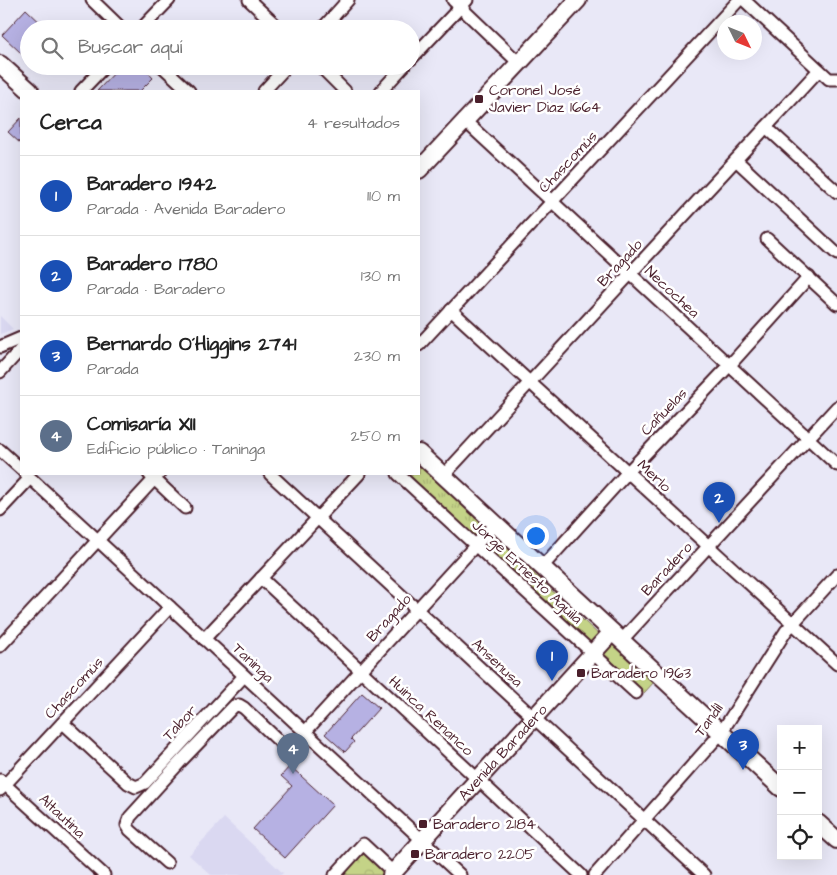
<!DOCTYPE html>
<html lang="es">
<meta charset="utf-8">
<style>
:root{--surface:#fff;--page:#f6f6f6;--text:#222;--muted:#767676;--line:#e0e0e0;--accent:#4a1f2b}
body{margin:0;font-family:"Architects Daughter",sans-serif;background:var(--page);color:var(--text)}
.controls{position:absolute;right:15px;bottom:15px;display:grid;overflow:hidden;border-radius:0px;box-shadow:0 5px 20px #0002}
.controls button{width:45px;height:45px;display:grid;place-items:center;padding:0;border:0;border-bottom:1px solid var(--line);background:var(--surface);color:var(--text);font:25px sans-serif}
.compass{position:absolute;left:717px;top:15px;width:45px;height:45px;border-radius:50%;background:var(--surface);box-shadow:0 5px 20px #0002;rotate:133deg}
.you{position:absolute;left:535px;top:535px;width:18px;height:18px;margin:-12px;border:4px solid #fff;border-radius:50%;background:#1a73e8;box-shadow:0 0 0 8px #1a73e833}
.badge{display:grid;place-items:center;width:32px;height:32px;border-radius:50%;background:var(--accent);color:#fff;font-size:16px;font-weight:700}
.pin{position:absolute;translate:-50% -41px;filter:drop-shadow(0 1px 2px #0008)}
.pin::after{content:'';position:absolute;top:26px;width:18px;height:15px;background:inherit;clip-path:polygon(0 0,100% 0,50% 100%)}
.list{margin:0;padding:0;list-style:none}
h2{display:flex;justify-content:space-between;align-items:center;height:65px;margin:0;padding:0 20px;font-size:21px}
h2 small{font-size:16px;font-weight:400;color:var(--muted)}
.list li{display:grid;grid-template-columns:32px 1fr auto;gap:15px;align-items:center;box-sizing:border-box;height:80px;padding:0 20px;border-top:1px solid var(--line)}
.list b{display:block;font-size:19px;white-space:nowrap}
.list p{margin:0;font-size:16px;white-space:nowrap;color:var(--muted)}
.list em{font-size:16px;font-style:normal;color:var(--muted)}
.icon{flex:none;width:28px;height:28px;fill:none;stroke:currentColor;stroke-width:2;stroke-linecap:round;stroke-linejoin:round}
.map{position:relative;flex:none;width:837px;height:875px;overflow:hidden}
.search{position:absolute;background:var(--surface);box-shadow:0 5px 20px #0002;left:20px;top:20px;width:400px;height:55px;display:flex;align-items:center;gap:12px;box-sizing:border-box;padding:0 18px;border-radius:28px;color:var(--muted);font-size:19px}
.panel{position:absolute;background:var(--surface);box-shadow:0 5px 20px #0002;left:20px;top:90px;width:400px;height:385px;border-radius:0px}
.map>svg:first-child{display:block}
.built{fill:#dad8f1}
.grass{fill:url(#grass-tufts);stroke:#877959}
.forest{fill:url(#forest-crowns);stroke:#877959}
.building{fill:#b6b1e3;stroke:#4a1f2b}
.lines{fill:none;stroke-linecap:round;stroke-linejoin:round}
.street-casing{stroke:#4a1f2b;stroke-width:15}
.secondary-casing{stroke:#4a1f2b;stroke-width:20}
.street{stroke:#fff;stroke-width:11}
.secondary{stroke:#fff;stroke-width:16}
.poi-dot{fill:#4a1f2b;stroke:#fff;stroke-width:2}
.labels{text-anchor:middle;dominant-baseline:central;stroke-width:5;stroke-linejoin:round;paint-order:stroke}
.poi-label{font-size:15px;fill:#4a1f2b;stroke:#fff;text-anchor:start}
.street-label{font-size:15px;fill:#4a1f2b;stroke:#fff}
</style>
<div class="map">
<svg width="837" height="875" viewBox="0 0 837 875">
<defs>
<pattern id="grass-tufts" width="24" height="20" patternUnits="userSpaceOnUse" patternTransform="scale(1.25)"><rect width="24" height="20" fill="#c4d387"/><path d="M3 7l-1-3M5 7V3M7 7l1-3M15 17l-1-3M17 17v-4M19 17l1-3" fill="none" stroke="#aab575"/></pattern>
<pattern id="forest-crowns" width="20" height="18" patternUnits="userSpaceOnUse" patternTransform="scale(1.25)"><rect width="20" height="18" fill="#c4d387"/><path d="M2 6a3 3 0 1 1 6 0M12 15a3 3 0 1 1 6 0" fill="none" stroke="#aab575"/></pattern>
</defs>
<rect width="100%" height="100%" fill="#e9e8f7"/>
<filter id="ink" filterUnits="userSpaceOnUse"><feTurbulence type="fractalNoise" baseFrequency=".02" numOctaves="2"/><feDisplacementMap in="SourceGraphic" scale="10" xChannelSelector="R" yChannelSelector="G"/><feConvolveMatrix kernelMatrix="1 2 1 2 8 2 1 2 1" color-interpolation-filters="sRGB"/></filter>
<g filter="url(#ink)">
<!-- built -->
<g class="built">
<polygon points="0,316 13,329 0,334"/>
<polygon points="224,818 283,873 281,875 211,875 189,855"/>
</g>
<!-- grass -->
<g class="grass">
<polygon points="419,460 489,526 476,541 403,474 419,474"/>
<polygon points="494,536 601,637 590,649 482,549"/>
</g>
<!-- forest -->
<g class="forest">
<polygon points="611,641 654,682 644,693 601,651"/>
<polygon points="364,851 387,873 386,875 341,875"/>
</g>
<!-- building -->
<g class="building">
<polygon points="26,9 47,29 29,29 29,47 22,54 2,35"/>
<polygon points="121,66 142,66 153,78 140,91 97,91"/>
<polygon points="21,118 21,144 8,132"/>
<polygon points="362,693 379,708 351,739 354,742 345,752 325,734"/>
<polygon points="290,766 333,805 285,858 253,829 292,786 281,776"/>
</g>
<g class="lines">
<!-- street casing -->
<g class="street-casing">
<g id="street">
<polyline points="92,0 122,29"/>
<polyline points="249,0 280,29"/>
<polyline points="453,0 519,63"/>
<polyline points="744,0 829,79 837,79"/>
<polyline points="141,29 169,0"/>
<polyline points="322,29 348,0"/>
<polyline points="411,59 467,0"/>
<polyline points="162,66 189,91"/>
<polyline points="320,66 345,91"/>
<polyline points="81,91 105,66"/>
<polyline points="264,91 287,66"/>
<polyline points="381,91 404,66"/>
<polyline points="465,121 837,465"/>
<polyline points="766,127 837,192"/>
<polyline points="736,160 837,254"/>
<polyline points="767,239 837,304"/>
<polyline points="451,310 837,664"/>
<polyline points="419,345 739,0"/>
<polyline points="0,347 21,338"/>
<polyline points="0,372 21,349"/>
<polyline points="0,450 21,469"/>
<polyline points="26,474 460,875"/>
<polyline points="149,474 185,508"/>
<polyline points="270,474 704,875"/>
<polyline points="398,474 636,693"/>
<polyline points="443,476 819,70"/>
<polyline points="0,510 30,478"/>
<polyline points="542,567 627,473 729,366 809,277"/>
<polyline points="261,578 581,875"/>
<polyline points="204,639 359,474"/>
<polyline points="621,641 837,407"/>
<polyline points="0,646 159,474"/>
<polyline points="63,723 128,783 136,787 145,783 244,676"/>
<polyline points="305,732 495,524"/>
<polyline points="0,780 104,875"/>
<polyline points="0,790 170,607"/>
<polyline points="167,863 130,830 127,825 130,817 181,761 234,706 239,705 244,708 279,741"/>
<polyline points="335,875 363,844 396,875"/>
<polyline points="595,875 721,733 786,631 837,575"/>
</g>
</g>
<!-- secondary casing -->
<g class="secondary-casing">
<g id="secondary">
<polyline points="0,64 30,91"/>
<polyline points="419,170 578,0"/>
<polyline points="419,453 781,788"/>
<polyline points="818,823 837,840"/>
<path id="s1" d="M391,875L612,632"/>
</g>
</g>
<!-- street -->
<use href="#street" class="street"/>
<!-- secondary -->
<use href="#secondary" class="secondary"/>
</g>
</g>
<!-- markers -->
<g class="poi-dot">
<rect x="474" y="94" width="10" height="10" rx="2.5"/>
<rect x="576" y="668" width="10" height="10" rx="2.5"/>
<rect x="418" y="819" width="10" height="10" rx="2.5"/>
<rect x="410" y="849" width="10" height="10" rx="2.5"/>
</g>
<g class="labels">
<!-- poi labels -->
<g class="poi-label">
<text x="489" y="90">Coronel José<tspan x="489" dy="17">Javier Diaz 1664</tspan></text>
<text x="591" y="673">Baradero 1963</text>
<text x="433" y="824">Baradero 2184</text>
<text x="425" y="854">Baradero 2205</text>
</g>
<!-- street labels -->
<g class="street-label">
<text transform="translate(568 162) rotate(-47)">Chascomús</text>
<text transform="translate(620 263) rotate(-47)">Bragado</text>
<text transform="translate(672 292) rotate(43)">Necochea</text>
<text transform="translate(664 412) rotate(-46)">Cañuelas</text>
<text transform="translate(654 476) rotate(43)">Merlo</text>
<text transform="translate(667 569) rotate(-47)">Baradero</text>
<text transform="translate(527 572) rotate(43)">Jorge Ernesto Aguila</text>
<text transform="translate(389 618) rotate(-48)">Bragado</text>
<text transform="translate(253 663) rotate(43)">Taninga</text>
<text transform="translate(497 663) rotate(43)">Ansenusa</text>
<text transform="translate(74 688) rotate(-47)">Chascomús</text>
<text transform="translate(431 716) rotate(43)">Huinca Renanco</text>
<text transform="translate(709 720) rotate(-54)">Tandil</text>
<text transform="translate(180 723) rotate(-47)">Tabor</text>
<text stroke="none"><textPath href="#s1" startOffset="166">Avenida Baradero</textPath></text>
<text transform="translate(62 816) rotate(43)">Altautina</text>
</g>
</g>
</svg>
<div class="controls">
<button>+</button>
<button>−</button>
<button><svg class="icon" aria-label="locate" viewBox="0 0 24 24"><circle cx="12" cy="12" r="6"/><path d="M12 2v4M12 18v4M2 12h4M18 12h4"/></svg></button>
</div>
<svg class="compass" viewBox="-18 -18 36 36"><path d="M0-13l5 13h-10z" fill="#e53935"/><path d="M0 13l5-13h-10z" fill="#767676"/></svg>
<div class="you"></div>
<div class="pin badge" style="left:552px;top:681px;background:#1a4fb4">1</div>
<div class="pin badge" style="left:719px;top:523px;background:#1a4fb4">2</div>
<div class="pin badge" style="left:743px;top:770px;background:#1a4fb4">3</div>
<div class="pin badge" style="left:293px;top:774px;background:#5c6f8a">4</div>
<div class="search"><svg class="icon" aria-label="search" viewBox="0 0 24 24"><circle cx="10" cy="10" r="6"/><path d="M15 15l6 6"/></svg>Buscar aquí</div>
<section class="panel">
<h2>Cerca<small>4 resultados</small></h2>
<ul class="list">
<li><span class="badge" style="background:#1a4fb4">1</span><div><b>Baradero 1942</b><p>Parada · Avenida Baradero</p></div><em>110 m</em></li>
<li><span class="badge" style="background:#1a4fb4">2</span><div><b>Baradero 1780</b><p>Parada · Baradero</p></div><em>130 m</em></li>
<li><span class="badge" style="background:#1a4fb4">3</span><div><b>Bernardo O´Higgins 2741</b><p>Parada</p></div><em>230 m</em></li>
<li><span class="badge" style="background:#5c6f8a">4</span><div><b>Comisaría XII</b><p>Edificio público · Taninga</p></div><em>250 m</em></li>
</ul>
</section>
</div>
